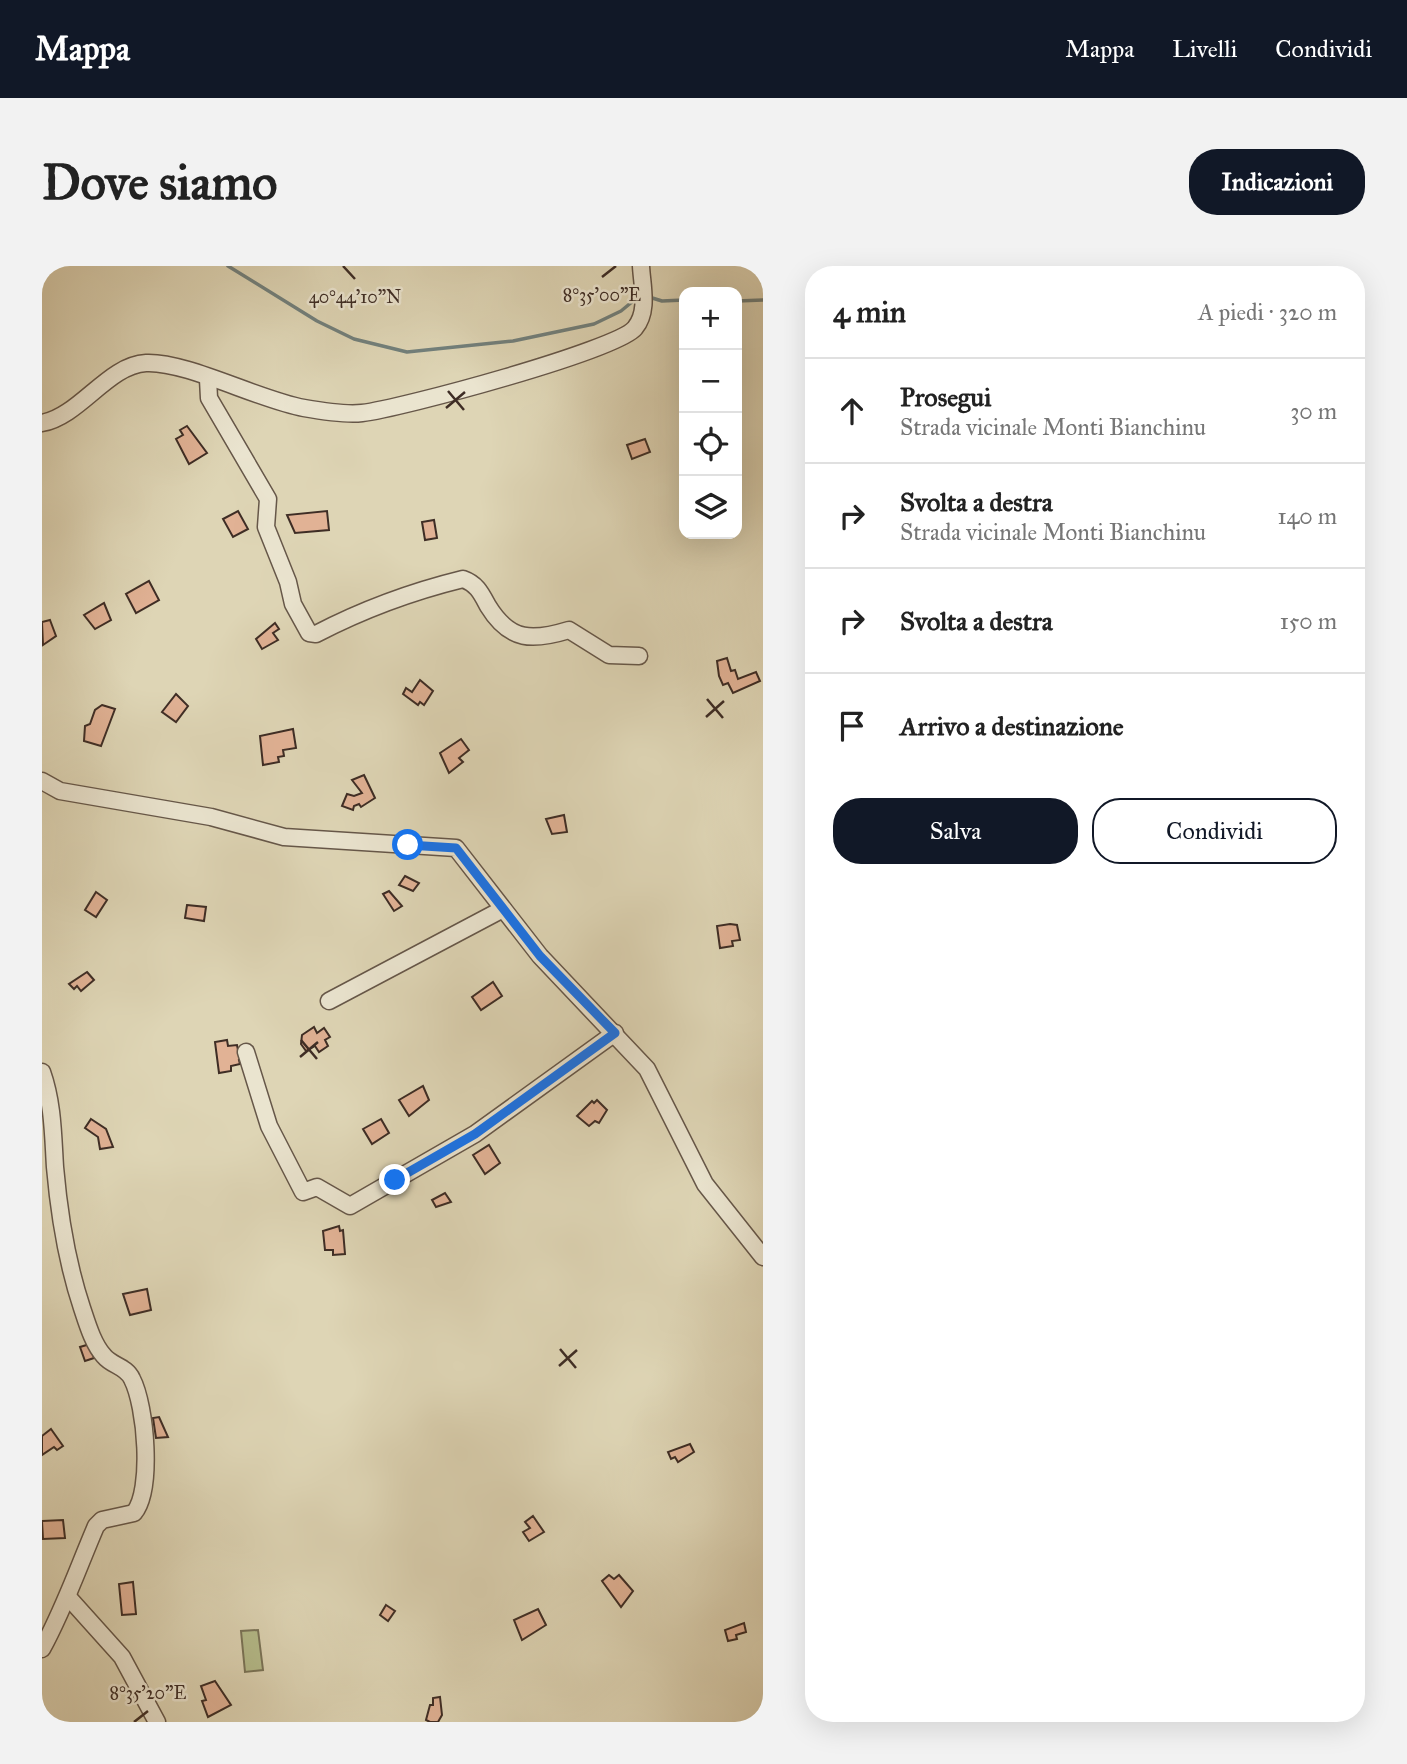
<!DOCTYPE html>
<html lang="it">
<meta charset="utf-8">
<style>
:root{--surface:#fff;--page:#f2f2f2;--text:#222;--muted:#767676;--line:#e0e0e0;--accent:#111827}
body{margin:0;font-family:"IM FELL Great Primer",serif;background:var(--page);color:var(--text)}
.controls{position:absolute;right:21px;top:21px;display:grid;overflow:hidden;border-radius:14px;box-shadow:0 7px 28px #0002}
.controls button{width:63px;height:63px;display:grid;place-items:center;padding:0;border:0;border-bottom:2px solid var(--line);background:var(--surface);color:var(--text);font:35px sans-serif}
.stop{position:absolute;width:21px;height:21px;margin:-16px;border:5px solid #1a73e8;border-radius:50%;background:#fff}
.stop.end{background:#1a73e8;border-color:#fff;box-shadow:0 2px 7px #0008}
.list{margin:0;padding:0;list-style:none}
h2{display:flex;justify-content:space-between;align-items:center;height:91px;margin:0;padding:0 28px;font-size:30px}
h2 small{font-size:23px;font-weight:400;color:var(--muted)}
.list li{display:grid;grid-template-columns:46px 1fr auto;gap:21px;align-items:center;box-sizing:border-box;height:105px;padding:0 28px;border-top:2px solid var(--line)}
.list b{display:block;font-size:26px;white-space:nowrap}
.list p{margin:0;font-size:23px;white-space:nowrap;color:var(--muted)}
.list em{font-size:23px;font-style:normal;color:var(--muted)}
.actions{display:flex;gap:14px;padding:21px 28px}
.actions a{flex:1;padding:16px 0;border:2px solid var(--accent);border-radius:28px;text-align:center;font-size:24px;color:var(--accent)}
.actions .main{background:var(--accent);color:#fff}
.icon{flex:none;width:38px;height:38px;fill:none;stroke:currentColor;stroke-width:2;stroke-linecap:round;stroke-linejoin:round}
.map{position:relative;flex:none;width:721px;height:1456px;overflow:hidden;border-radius:28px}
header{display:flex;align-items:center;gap:42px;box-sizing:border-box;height:98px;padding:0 35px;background:var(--accent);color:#fff}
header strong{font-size:33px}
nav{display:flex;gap:38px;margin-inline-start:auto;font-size:24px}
.intro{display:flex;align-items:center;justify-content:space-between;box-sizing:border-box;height:168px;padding:0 42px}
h1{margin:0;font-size:49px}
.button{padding:18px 32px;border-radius:28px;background:var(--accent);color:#fff;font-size:24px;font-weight:700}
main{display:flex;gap:42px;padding:0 42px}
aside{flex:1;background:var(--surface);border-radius:28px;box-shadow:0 7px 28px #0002}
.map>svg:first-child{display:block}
.green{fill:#b5bc8b;stroke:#7a7458;stroke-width:2}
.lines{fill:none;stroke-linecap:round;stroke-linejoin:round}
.stream{stroke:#72807c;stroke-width:3.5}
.building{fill:#e1b295;stroke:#3e2d25;stroke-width:2}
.minor-casing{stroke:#665749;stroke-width:19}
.minor{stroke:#eae4cf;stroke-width:16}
.route{stroke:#1a73e8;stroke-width:9}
.ticks{fill:none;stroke:#3e2d25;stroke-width:2.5}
.ticks-label{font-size:18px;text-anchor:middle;fill:#3e2d25;stroke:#eae4cf;stroke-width:5;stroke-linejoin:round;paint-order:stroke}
</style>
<header>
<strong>Mappa</strong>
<nav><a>Mappa</a><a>Livelli</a><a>Condividi</a></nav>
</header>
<div class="intro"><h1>Dove siamo</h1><a class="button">Indicazioni</a></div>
<main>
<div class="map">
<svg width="721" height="1456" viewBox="0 0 721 1456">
<rect width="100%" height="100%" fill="#ded5b5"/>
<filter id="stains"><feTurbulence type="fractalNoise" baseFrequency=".00286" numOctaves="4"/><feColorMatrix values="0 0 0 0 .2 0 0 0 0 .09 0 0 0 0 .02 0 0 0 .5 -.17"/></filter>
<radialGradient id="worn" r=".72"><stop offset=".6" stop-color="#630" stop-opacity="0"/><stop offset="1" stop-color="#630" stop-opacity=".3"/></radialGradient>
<!-- green -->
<polygon class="green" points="216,1364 221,1404 203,1406 199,1365"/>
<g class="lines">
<!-- stream -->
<g class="stream">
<polyline points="186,0 275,55 312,73 365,86 471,75 552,58 579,45 596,31"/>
<polyline points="607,31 620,35 642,34"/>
<polyline points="695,35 721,34"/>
</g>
</g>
<!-- building -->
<g class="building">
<polygon points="145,160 165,187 147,198 134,173 141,169 138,164"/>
<polygon points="603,173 608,186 590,193 585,179"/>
<polygon points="196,245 206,263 191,271 181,253"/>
<polygon points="285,245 287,264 253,267 245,249"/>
<polygon points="392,254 395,272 383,274 380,256"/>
<polygon points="107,315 117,334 94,347 84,328"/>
<polygon points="62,337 69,354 53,363 42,349"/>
<polygon points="8,354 14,370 1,379 0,356"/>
<polygon points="233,357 237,363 231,367 236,374 220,383 214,373"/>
<polygon points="685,392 689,405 693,404 696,413 714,406 718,415 691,427 686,417 681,419 677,410 675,395"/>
<polygon points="378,414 391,425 382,439 378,436 376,439 361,428 364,422 370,426"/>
<polygon points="134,428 146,440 134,456 120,446"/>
<polygon points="60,439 73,443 59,480 42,475 43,460 48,458 53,444"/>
<polygon points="251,463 254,482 241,484 242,490 236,491 237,496 221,499 218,470"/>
<polygon points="419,473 427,484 417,492 421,496 407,507 398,487"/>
<polygon points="322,509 333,532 319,541 317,538 312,540 311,544 300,540 305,528 312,530 320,527 310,514"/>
<polygon points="522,549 525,566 510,568 504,553"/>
<polygon points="363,610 377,617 371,625 357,619"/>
<polygon points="347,625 360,640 352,645 341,628"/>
<polygon points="54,626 65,634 54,651 43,644"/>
<polygon points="145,639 164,641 162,655 143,652"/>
<polygon points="688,658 695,659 698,674 690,675 691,680 678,682 675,660"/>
<polygon points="45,706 52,714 39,725 35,720 32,723 27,718"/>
<polygon points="451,716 460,730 439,744 430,731"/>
<polygon points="272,761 275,767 282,762 288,771 283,774 286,780 277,786 273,780 264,785 259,778 260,769"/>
<polygon points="185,774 186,780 195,779 196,784 200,783 201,793 197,794 198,798 189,800 189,805 177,807 173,776"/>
<polygon points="381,820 387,834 367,850 357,834"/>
<polygon points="555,834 565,844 557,857 553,855 547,860 535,850 550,835 552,837"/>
<polygon points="49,853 64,863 71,881 58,883 56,871 43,862"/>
<polygon points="339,853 347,867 330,878 321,863"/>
<polygon points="447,879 458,897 443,908 431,889"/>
<polygon points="403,927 409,936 394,941 390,934"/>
<polygon points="297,960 298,965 301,964 303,988 291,989 291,984 283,984 281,965"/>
<polygon points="105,1023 109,1044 88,1049 81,1028"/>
<polygon points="48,1078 52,1092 43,1095 38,1081"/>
<polygon points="117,1151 126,1171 114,1172 111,1152"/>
<polygon points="9,1163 21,1180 15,1184 12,1181 0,1189 0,1170"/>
<polygon points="648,1178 652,1186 636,1196 633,1191 629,1193 626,1186"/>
<polygon points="491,1250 502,1266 487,1275 481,1266 488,1262 483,1256"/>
<polygon points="21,1254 23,1272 1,1273 0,1255"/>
<polygon points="567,1309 572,1313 577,1309 591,1325 579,1341 560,1315"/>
<polygon points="91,1316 94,1348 80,1349 77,1318"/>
<polygon points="344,1339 353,1345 346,1355 338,1349"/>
<polygon points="496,1343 504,1359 480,1374 472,1354"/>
<polygon points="702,1357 704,1366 694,1369 695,1373 686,1375 683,1364"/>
<polygon points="173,1415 189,1439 166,1451 160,1435 164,1434 159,1420"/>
<polygon points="398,1431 400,1449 396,1456 388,1456 384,1454 388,1439 391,1439 391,1432"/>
</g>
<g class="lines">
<!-- minor casing -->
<g class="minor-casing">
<g id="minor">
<path d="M166,113L167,132L226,233L224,261L246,316L251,338L267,367L274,368C322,343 368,326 421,313C435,318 439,327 446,340C468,376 491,375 527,364L567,389L597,390"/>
<path d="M0,157C38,150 66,99 104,97C144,95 217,134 262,142C279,145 303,149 320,147C357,143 576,84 593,62C607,45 600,20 599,0"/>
<polyline points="0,515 18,525 169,551 242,571 414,582 498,690 605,803 663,918 721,991"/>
<polyline points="287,735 461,643"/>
<polyline points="204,786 227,860 261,926 275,921 308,940 433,868 573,767"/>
<path d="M0,806C11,837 11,869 13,901C17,947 25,997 40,1042C45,1057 51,1078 62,1090C70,1100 84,1100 90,1113C104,1140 111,1224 92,1247L60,1254L54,1260C36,1302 22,1343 0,1383"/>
<polyline points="27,1332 80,1391 115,1456"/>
</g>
</g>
<!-- minor -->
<use href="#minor" class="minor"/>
</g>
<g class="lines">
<!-- route -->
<polyline class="route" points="353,914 433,868 573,767 498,690 414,582 366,579"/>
</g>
<!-- ticks -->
<path class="ticks" d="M301,0L313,13M560,11L574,0M406,125L422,144M404,142L423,126M665,433L681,452M664,451L682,435M259,774L275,793M258,791L276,776M518,1083L534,1102M517,1100L535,1084M92,1456L106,1445"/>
<g class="ticks-label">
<text x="560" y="35">8°35'00"E</text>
<text x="313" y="37">40°44'10"N</text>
<text x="106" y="1433">8°35'20"E</text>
</g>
<rect width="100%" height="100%" filter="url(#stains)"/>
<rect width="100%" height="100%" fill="url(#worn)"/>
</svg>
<div class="controls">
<button>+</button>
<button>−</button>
<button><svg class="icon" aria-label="locate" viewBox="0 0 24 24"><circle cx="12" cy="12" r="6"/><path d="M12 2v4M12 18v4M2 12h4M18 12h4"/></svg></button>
<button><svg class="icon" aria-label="layers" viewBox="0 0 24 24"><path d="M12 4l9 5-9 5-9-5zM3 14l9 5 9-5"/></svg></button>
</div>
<div class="stop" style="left:366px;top:579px"></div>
<div class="stop end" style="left:353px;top:914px"></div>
</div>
<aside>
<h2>4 min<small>A piedi · 320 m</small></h2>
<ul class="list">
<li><svg class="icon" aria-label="ahead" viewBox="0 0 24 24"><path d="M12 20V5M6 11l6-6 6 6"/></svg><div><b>Prosegui</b><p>Strada vicinale Monti Bianchinu</p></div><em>30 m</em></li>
<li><svg class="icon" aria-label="right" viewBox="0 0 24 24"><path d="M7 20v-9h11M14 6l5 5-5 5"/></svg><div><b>Svolta a destra</b><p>Strada vicinale Monti Bianchinu</p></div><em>140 m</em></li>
<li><svg class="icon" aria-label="right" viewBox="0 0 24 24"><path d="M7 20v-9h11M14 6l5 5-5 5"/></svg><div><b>Svolta a destra</b></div><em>150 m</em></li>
<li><svg class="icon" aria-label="arrive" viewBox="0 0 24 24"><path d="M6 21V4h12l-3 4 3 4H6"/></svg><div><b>Arrivo a destinazione</b></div></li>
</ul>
<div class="actions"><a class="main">Salva</a><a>Condividi</a></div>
</aside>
</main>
